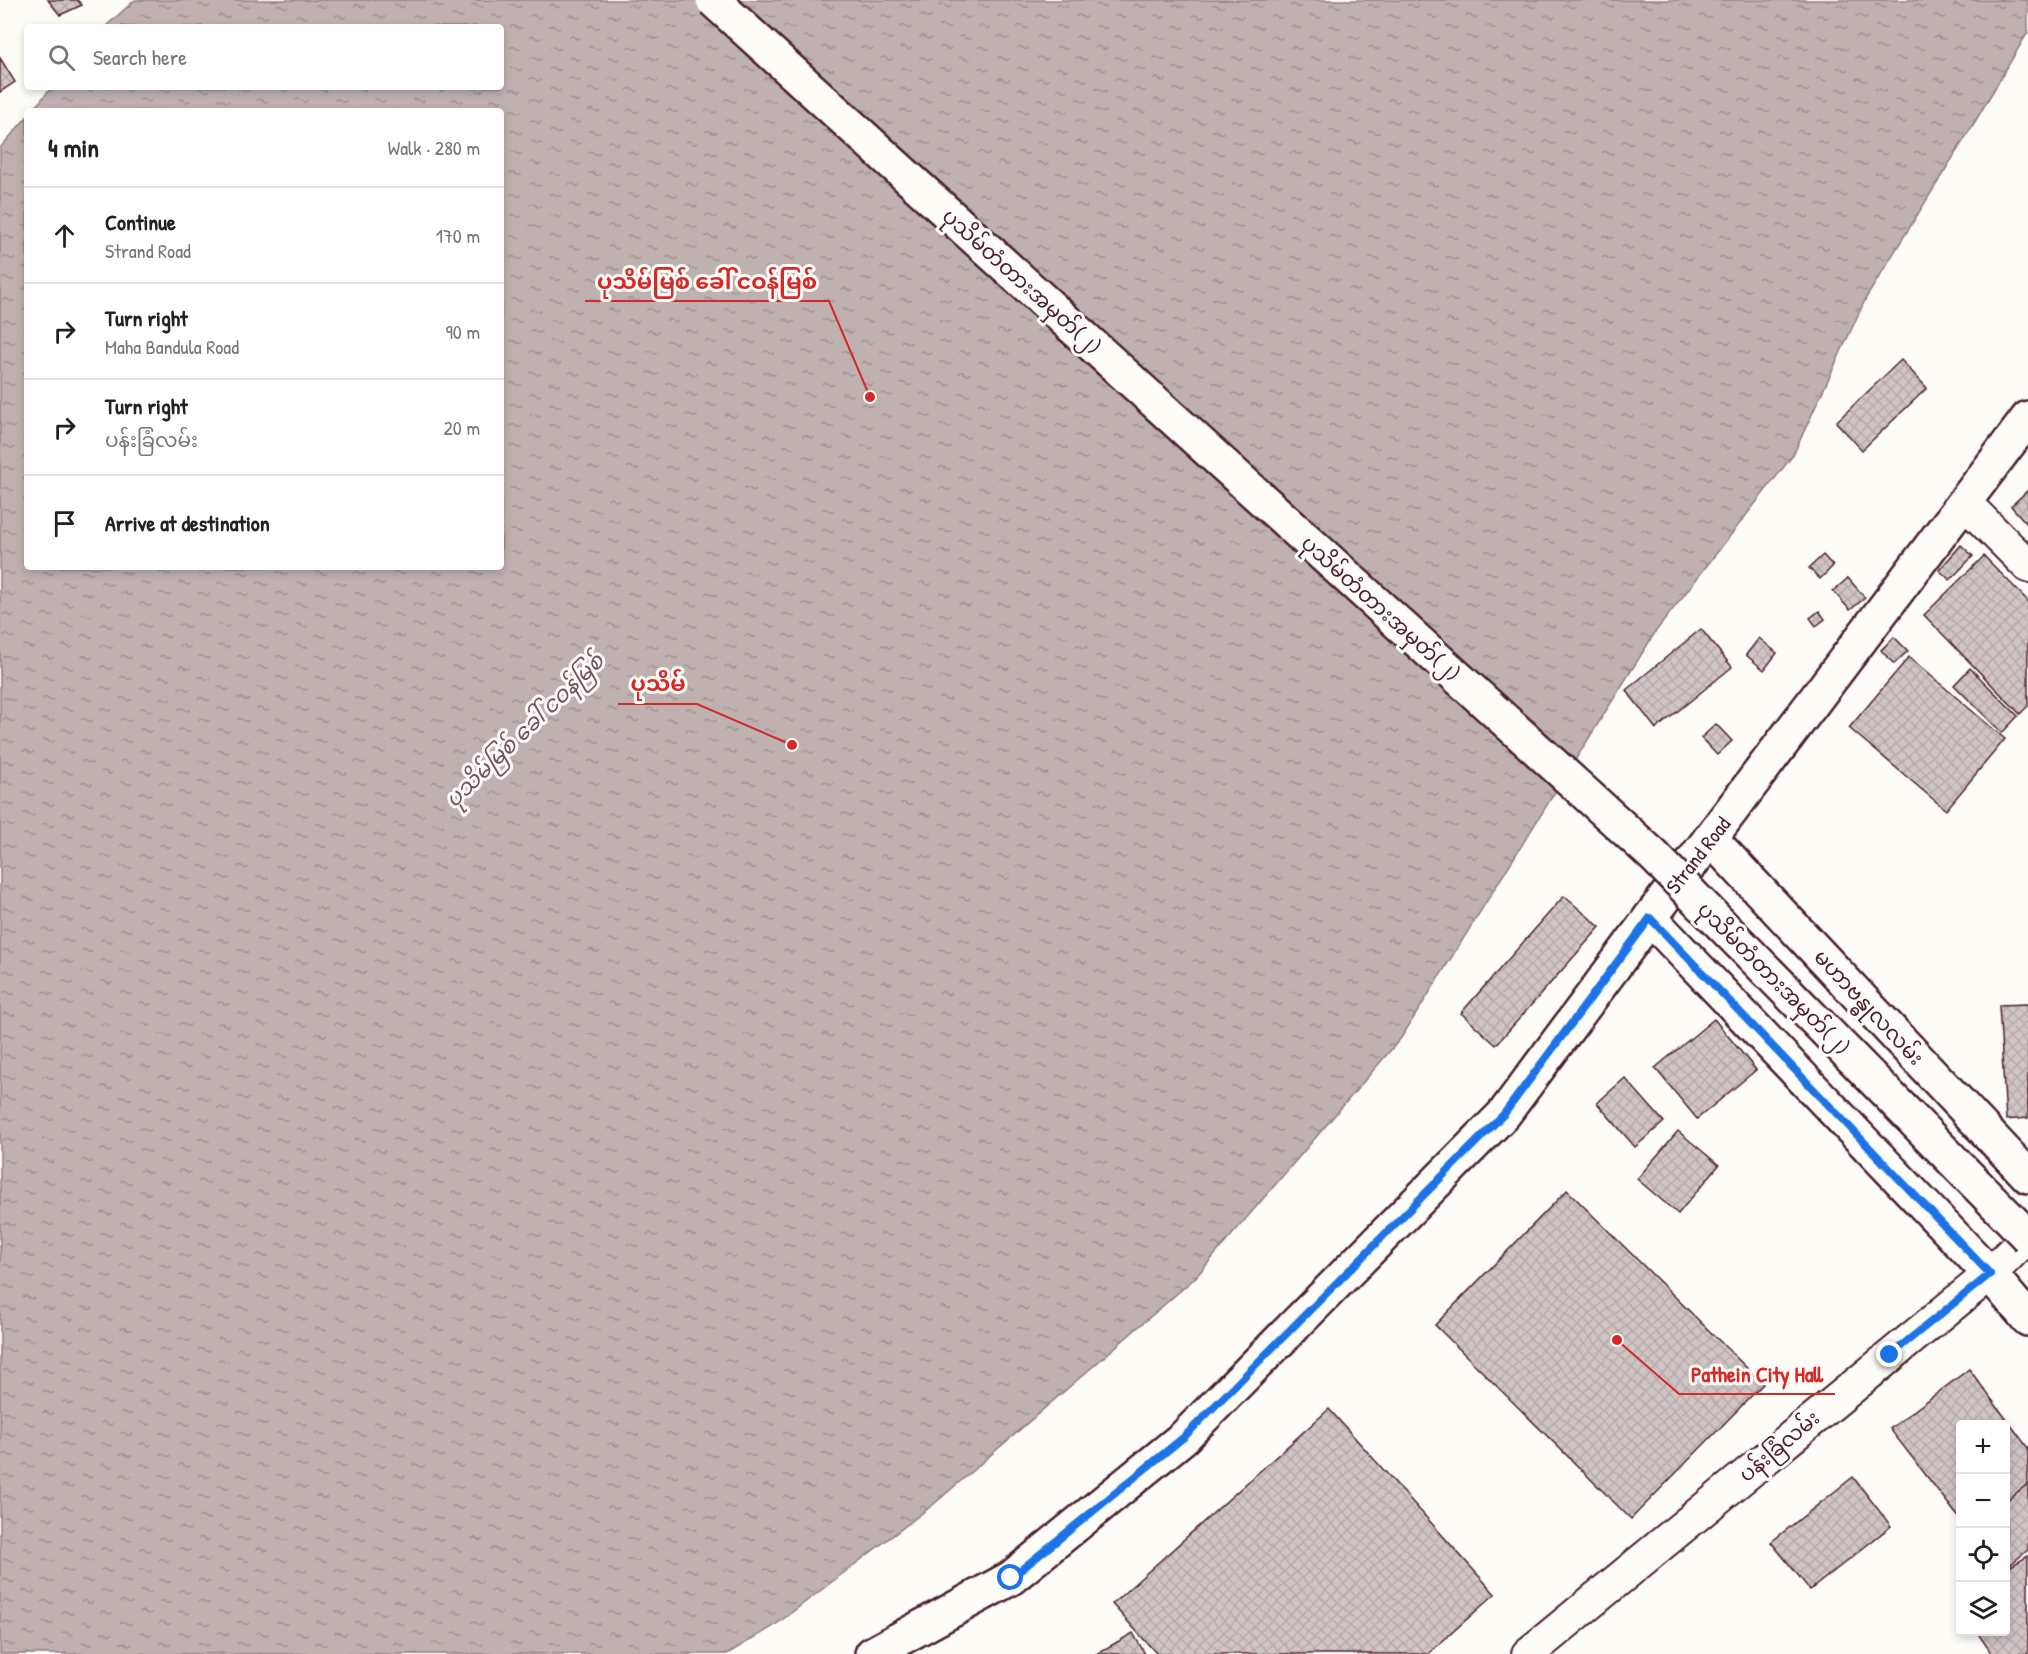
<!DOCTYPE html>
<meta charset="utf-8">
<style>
:root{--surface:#fff;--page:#f6f6f6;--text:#222;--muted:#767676;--line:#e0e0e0}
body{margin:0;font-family:"Patrick Hand","Noto Sans Myanmar",sans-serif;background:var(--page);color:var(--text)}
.controls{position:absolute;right:18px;bottom:18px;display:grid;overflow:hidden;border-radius:6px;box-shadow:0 3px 9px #0003}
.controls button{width:54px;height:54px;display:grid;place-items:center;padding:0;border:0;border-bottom:2px solid var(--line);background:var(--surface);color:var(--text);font:30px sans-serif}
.stop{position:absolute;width:18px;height:18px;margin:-14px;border:4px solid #1a73e8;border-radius:50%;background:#fff}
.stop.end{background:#1a73e8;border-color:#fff;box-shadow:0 2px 6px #0008}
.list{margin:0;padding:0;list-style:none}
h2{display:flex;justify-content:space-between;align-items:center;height:78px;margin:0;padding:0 24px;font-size:26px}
h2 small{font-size:20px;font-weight:400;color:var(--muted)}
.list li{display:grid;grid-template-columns:39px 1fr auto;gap:18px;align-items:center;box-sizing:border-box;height:96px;padding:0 24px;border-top:2px solid var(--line)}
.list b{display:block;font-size:22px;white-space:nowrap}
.list p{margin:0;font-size:20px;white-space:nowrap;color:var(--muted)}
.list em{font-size:20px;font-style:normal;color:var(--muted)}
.icon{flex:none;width:33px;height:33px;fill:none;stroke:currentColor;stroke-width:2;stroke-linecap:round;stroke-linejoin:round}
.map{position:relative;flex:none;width:2028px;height:1654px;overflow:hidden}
.search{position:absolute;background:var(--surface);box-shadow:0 3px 9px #0003;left:24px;top:24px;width:480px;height:66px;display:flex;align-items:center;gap:15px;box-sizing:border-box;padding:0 21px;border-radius:6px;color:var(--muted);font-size:22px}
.panel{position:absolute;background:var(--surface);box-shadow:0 3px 9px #0003;left:24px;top:108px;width:480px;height:462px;border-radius:6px}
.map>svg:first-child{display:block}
.water{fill:url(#water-ripples);stroke:#91777b;stroke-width:1.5}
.building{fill:url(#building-cross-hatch);stroke:#4a1f2b;stroke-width:1.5}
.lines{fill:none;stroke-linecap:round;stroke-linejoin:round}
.minor-casing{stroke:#4a1f2b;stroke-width:36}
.tertiary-casing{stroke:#4a1f2b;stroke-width:38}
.secondary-casing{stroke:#4a1f2b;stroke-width:38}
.minor{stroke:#fdfcf7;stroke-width:32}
.tertiary{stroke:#fdfcf7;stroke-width:33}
.secondary{stroke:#fdfcf7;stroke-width:33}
.tertiary-bridge-casing{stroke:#4a1f2b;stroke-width:38;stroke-linecap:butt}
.tertiary-bridge{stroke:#fdfcf7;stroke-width:33}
.route{stroke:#1a73e8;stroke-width:8}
.labels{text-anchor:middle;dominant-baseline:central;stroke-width:6;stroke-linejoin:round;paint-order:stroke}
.street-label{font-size:21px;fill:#4a1f2b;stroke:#fdfcf7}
.water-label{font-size:22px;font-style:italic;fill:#73525a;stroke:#fdfcf7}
.leader{fill:none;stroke:#d62828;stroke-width:2}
.callout-dot{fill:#d62828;stroke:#fdfcf7;stroke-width:2}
.callout-label{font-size:22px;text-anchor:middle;font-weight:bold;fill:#d62828;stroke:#fdfcf7;stroke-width:6;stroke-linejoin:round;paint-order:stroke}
</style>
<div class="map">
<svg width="2028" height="1654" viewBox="0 0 2028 1654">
<defs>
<pattern id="water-ripples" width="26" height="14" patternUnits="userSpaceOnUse" patternTransform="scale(1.5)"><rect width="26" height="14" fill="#c0b1b1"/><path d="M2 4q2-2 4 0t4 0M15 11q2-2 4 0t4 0" fill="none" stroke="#9e8f90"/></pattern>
<pattern id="building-cross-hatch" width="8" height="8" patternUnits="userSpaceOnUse" patternTransform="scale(1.5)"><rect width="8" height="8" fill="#d0c5c4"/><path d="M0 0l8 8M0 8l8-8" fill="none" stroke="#b4a9a9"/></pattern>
</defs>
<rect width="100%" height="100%" fill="#fdfcf7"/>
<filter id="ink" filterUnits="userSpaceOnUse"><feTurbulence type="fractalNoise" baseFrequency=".0167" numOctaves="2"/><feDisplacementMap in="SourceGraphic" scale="12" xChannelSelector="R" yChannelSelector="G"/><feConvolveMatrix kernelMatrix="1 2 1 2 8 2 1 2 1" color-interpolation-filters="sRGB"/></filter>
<g filter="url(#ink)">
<!-- water -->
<polygon class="water" points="135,0 2028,0 2028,32 1976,120 1866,298 1793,455 1656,631 1401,1038 1195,1278 934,1504 774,1626 727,1654 0,1654 0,148 27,117 27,567 501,567 501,111 32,111 52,87 501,87 501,27 105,27"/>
<!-- building -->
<g class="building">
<polygon points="48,0 77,0 82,5 60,15"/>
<polygon points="0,58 15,82 0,92"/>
<polygon points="1901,360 1927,388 1862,450 1836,422"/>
<polygon points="2028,490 2028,525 2011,506"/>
<polygon points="1961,545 1973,556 1950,580 1939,570"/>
<polygon points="1823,555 1833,566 1820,579 1809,568"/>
<polygon points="1984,556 2028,601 2028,706 2020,714 1924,615"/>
<polygon points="1848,578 1865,598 1850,610 1833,591"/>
<polygon points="1819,611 1825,619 1816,626 1810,618"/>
<polygon points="1701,629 1732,667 1656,729 1626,690"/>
<polygon points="1894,637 1908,651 1894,664 1881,650"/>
<polygon points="1759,638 1777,653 1764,670 1746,655"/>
<polygon points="1909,657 2005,739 1946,810 1849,728"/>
<polygon points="1970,668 2018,716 2002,733 1954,685"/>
<polygon points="1716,724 1732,741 1717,755 1701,738"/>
<polygon points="1564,896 1600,927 1496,1045 1461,1013"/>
<polygon points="2028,1004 2028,1118 2006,1120 1999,1005"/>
<polygon points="1714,1019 1756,1070 1697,1119 1655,1068"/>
<polygon points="1625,1078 1664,1122 1635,1147 1597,1103"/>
<polygon points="1678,1131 1719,1165 1678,1214 1637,1179"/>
<polygon points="1567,1190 1763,1384 1631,1519 1435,1325"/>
<polygon points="1969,1369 2028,1448 2028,1484 2006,1501 2006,1424 1960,1424 1960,1519 1890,1429"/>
<polygon points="1329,1409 1495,1594 1428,1654 1157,1654 1112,1604"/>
<polygon points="1853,1477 1891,1526 1810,1590 1771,1542"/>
<polygon points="2028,1484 2028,1550 2006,1568 2006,1501"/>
<polygon points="2028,1556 2028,1654 1992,1654 1977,1632 2006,1632 2006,1569"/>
<polygon points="1133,1633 1145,1654 1096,1654"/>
</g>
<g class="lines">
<!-- minor casing -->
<g class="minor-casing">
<g id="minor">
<polyline points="1964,502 2028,566"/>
<polyline points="1528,1654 1990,1274 2028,1236"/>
</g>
</g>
<!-- tertiary casing -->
<g class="tertiary-casing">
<polyline id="tertiary" points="872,1654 1011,1578 1184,1437 1504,1114 1650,918"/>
</g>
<!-- secondary casing -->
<g class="secondary-casing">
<g id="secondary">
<polyline points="2028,418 1650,918 1990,1274 2028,1319"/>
<polyline points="1711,839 2028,1176"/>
</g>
</g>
<!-- minor -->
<use href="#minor" class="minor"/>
<!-- tertiary -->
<use href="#tertiary" class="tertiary"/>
<!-- secondary -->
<use href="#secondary" class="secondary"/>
<!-- tertiary-bridge casing -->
<g class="tertiary-bridge-casing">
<polyline id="tertiary-bridge" points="713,0 1653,855 2028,1237"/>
</g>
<!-- tertiary-bridge -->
<use href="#tertiary-bridge" class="tertiary-bridge"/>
</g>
</g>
<g class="lines" filter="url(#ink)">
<!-- route -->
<polyline class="route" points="1011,1578 1184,1437 1504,1114 1650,918 1990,1274 1890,1355"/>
</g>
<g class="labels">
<!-- street labels -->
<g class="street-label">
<text transform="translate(1022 281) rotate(42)">ပုသိမ်တံတားအမှတ်(၂)</text>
<text transform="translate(1381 608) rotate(42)">ပုသိမ်တံတားအမှတ်(၂)</text>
<text transform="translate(1698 855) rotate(-52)">Strand Road</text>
<text transform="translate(1774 978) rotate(45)">ပုသိမ်တံတားအမှတ်(၂)</text>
<text transform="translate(1869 1007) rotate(47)">မဟာဗန္ဓုလလမ်း</text>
<text transform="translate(1779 1446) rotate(-40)">ပန်းခြံလမ်း</text>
</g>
<!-- water labels -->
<g class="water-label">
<text transform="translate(524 730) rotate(-44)">ပုသိမ်မြစ် ခေါ် ငဝန်မြစ်</text>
</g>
</g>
<!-- callouts -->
<path class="leader" d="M870 397L829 301H585M792 745L697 704H618M1617 1340L1679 1394H1835"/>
<g class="callout-dot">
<circle cx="870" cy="397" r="6"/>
<circle cx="792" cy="745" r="6"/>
<circle cx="1617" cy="1340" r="6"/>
</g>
<g class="callout-label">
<text x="707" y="289">ပုသိမ်မြစ် ခေါ် ငဝန်မြစ်</text>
<text x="658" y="691">ပုသိမ်</text>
<text x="1757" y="1382">Pathein City Hall</text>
</g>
</svg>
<div class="controls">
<button>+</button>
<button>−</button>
<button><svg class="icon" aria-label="locate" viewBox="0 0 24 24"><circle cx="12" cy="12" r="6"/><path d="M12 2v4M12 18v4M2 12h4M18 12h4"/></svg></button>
<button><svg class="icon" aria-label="layers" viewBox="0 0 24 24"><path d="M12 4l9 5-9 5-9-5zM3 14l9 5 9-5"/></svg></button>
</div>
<div class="stop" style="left:1011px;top:1578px"></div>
<div class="stop end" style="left:1890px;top:1355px"></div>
<div class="search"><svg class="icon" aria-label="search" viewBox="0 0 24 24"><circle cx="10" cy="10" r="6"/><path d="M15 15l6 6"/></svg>Search here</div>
<section class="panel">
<h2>4 min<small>Walk · 280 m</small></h2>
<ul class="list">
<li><svg class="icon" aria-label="ahead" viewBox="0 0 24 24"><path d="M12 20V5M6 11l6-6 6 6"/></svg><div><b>Continue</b><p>Strand Road</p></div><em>170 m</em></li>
<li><svg class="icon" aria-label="right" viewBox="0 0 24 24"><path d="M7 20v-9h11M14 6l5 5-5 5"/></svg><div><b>Turn right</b><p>Maha Bandula Road</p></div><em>90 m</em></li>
<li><svg class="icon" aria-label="right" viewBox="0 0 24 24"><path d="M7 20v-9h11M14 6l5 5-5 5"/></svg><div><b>Turn right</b><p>ပန်းခြံလမ်း</p></div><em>20 m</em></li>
<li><svg class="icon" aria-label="arrive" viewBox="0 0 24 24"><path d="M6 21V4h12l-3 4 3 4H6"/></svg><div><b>Arrive at destination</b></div></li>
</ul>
</section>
</div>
